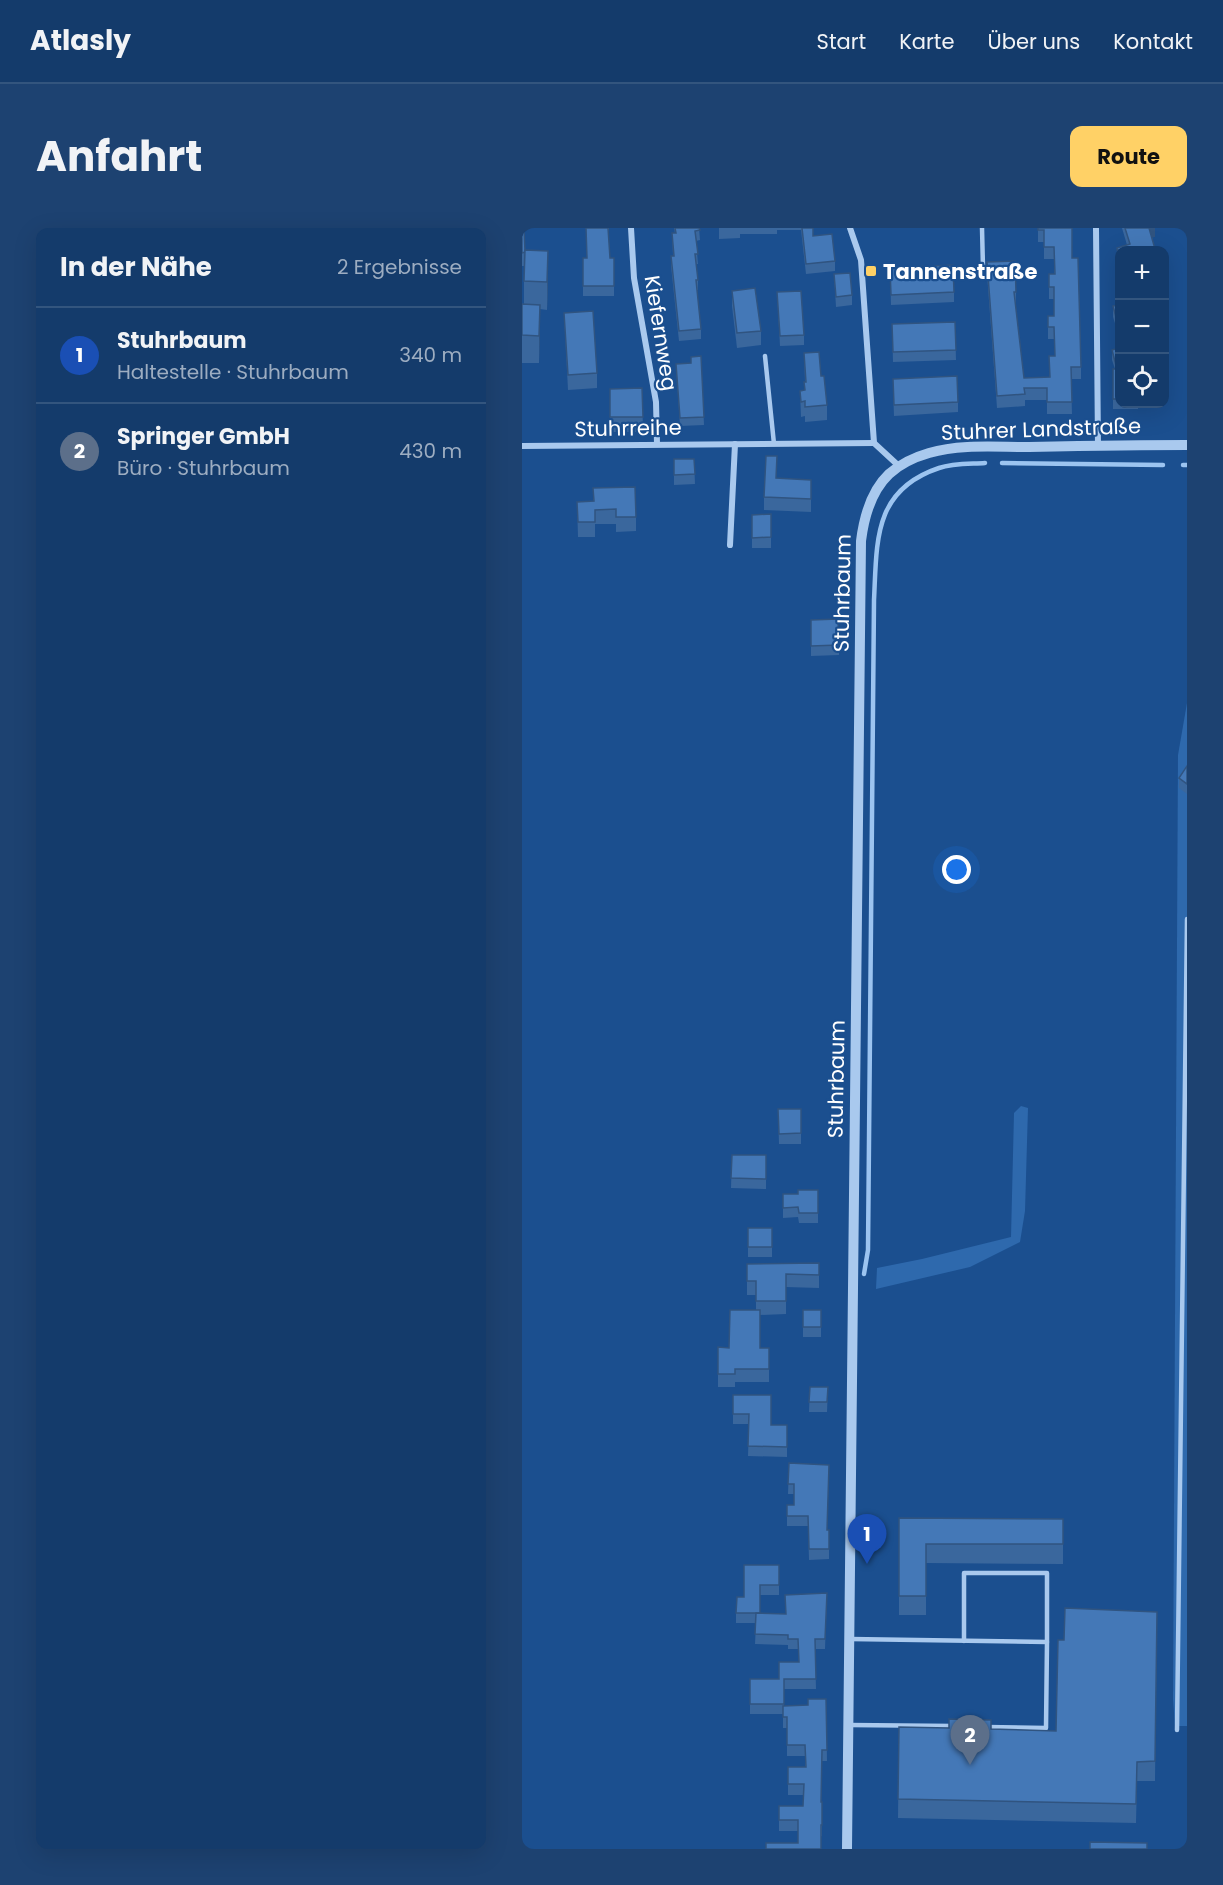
<!DOCTYPE html>
<html lang="de">
<meta charset="utf-8">
<style>
:root{--surface:#143b6b;--page:#1d4271;--text:#f1f3f6;--muted:#9dadc1;--line:#33557e;--accent:#ffd166}
body{margin:0;font-family:Poppins,sans-serif;background:var(--page);color:var(--text)}
.controls{position:absolute;right:18px;top:18px;display:grid;overflow:hidden;border-radius:12px;box-shadow:0 6px 24px #0002}
.controls button{width:54px;height:54px;display:grid;place-items:center;padding:0;border:0;border-bottom:2px solid var(--line);background:var(--surface);color:var(--text);font:30px sans-serif}
.you{position:absolute;left:435px;top:642px;width:21px;height:21px;margin:-15px;border:4px solid #fff;border-radius:50%;background:#1a73e8;box-shadow:0 0 0 9px #1a73e833}
.badge{display:grid;place-items:center;width:39px;height:39px;border-radius:50%;background:var(--accent);color:#fff;font-size:20px;font-weight:700}
.pin{position:absolute;translate:-50% -50px;filter:drop-shadow(0 2px 3px #0008)}
.pin::after{content:'';position:absolute;top:32px;width:21px;height:18px;background:inherit;clip-path:polygon(0 0,100% 0,50% 100%)}
.list{margin:0;padding:0;list-style:none}
h2{display:flex;justify-content:space-between;align-items:center;height:78px;margin:0;padding:0 24px;font-size:26px}
h2 small{font-size:20px;font-weight:400;color:var(--muted)}
.list li{display:grid;grid-template-columns:39px 1fr auto;gap:18px;align-items:center;box-sizing:border-box;height:96px;padding:0 24px;border-top:2px solid var(--line)}
.list b{display:block;font-size:22px;white-space:nowrap}
.list p{margin:0;font-size:20px;white-space:nowrap;color:var(--muted)}
.list em{font-size:20px;font-style:normal;color:var(--muted)}
.icon{flex:none;width:33px;height:33px;fill:none;stroke:currentColor;stroke-width:2;stroke-linecap:round;stroke-linejoin:round}
.map{position:relative;flex:none;width:665px;height:1621px;overflow:hidden;border-radius:12px}
header{display:flex;align-items:center;gap:36px;box-sizing:border-box;height:84px;padding:0 30px;background:var(--surface);border-bottom:2px solid var(--line)}
header strong{font-size:28px}
nav{display:flex;gap:33px;margin-inline-start:auto;font-size:21px}
.intro{display:flex;align-items:center;justify-content:space-between;box-sizing:border-box;height:144px;padding:0 36px}
h1{margin:0;font-size:42px}
.button{padding:15px 27px;border-radius:12px;background:var(--accent);color:#111;font-size:21px;font-weight:700}
main{display:flex;gap:36px;padding:0 36px}
aside{flex:1;background:var(--surface);border-radius:12px;box-shadow:0 6px 24px #0002}
.map>svg:first-child{display:block}
.green{fill:#2e69ad}
.lines{fill:none;stroke-linecap:round;stroke-linejoin:round}
.stream{stroke:#9cc4f0;stroke-width:4.5}
.service{stroke:#a9c9ee;stroke-width:4.5}
.minor{stroke:#a9c9ee;stroke-width:6}
.tertiary{stroke:#a9c9ee;stroke-width:10}
.wall{fill:#3a679d}
.shaded-wall{fill:#305480}
.building{fill:#4478b7;stroke:#305480;stroke-width:1.5}
.poi-dot{fill:#ffd166;stroke:#1b4f8f;stroke-width:2}
.labels{text-anchor:middle;dominant-baseline:central;stroke-width:4.5;stroke-linejoin:round;paint-order:stroke}
.poi-label{font-size:21px;font-weight:bold;fill:#fff;stroke:#1b4f8f;text-anchor:start}
.street-label{font-size:21px;fill:#fff;stroke:#1b4f8f}
</style>
<header>
<strong>Atlasly</strong>
<nav><a>Start</a><a>Karte</a><a>Über uns</a><a>Kontakt</a></nav>
</header>
<div class="intro"><h1>Anfahrt</h1><a class="button">Route</a></div>
<main>
<aside>
<h2>In der Nähe<small>2 Ergebnisse</small></h2>
<ul class="list">
<li><span class="badge" style="background:#1a4fb4">1</span><div><b>Stuhrbaum</b><p>Haltestelle · Stuhrbaum</p></div><em>340 m</em></li>
<li><span class="badge" style="background:#5c6f8a">2</span><div><b>Springer GmbH</b><p>Büro · Stuhrbaum</p></div><em>430 m</em></li>
</ul>
</aside>
<div class="map">
<svg width="665" height="1621" viewBox="0 0 665 1621">
<rect width="100%" height="100%" fill="#1b4f8f"/>
<!-- green -->
<g class="green">
<polygon points="665,475 665,1498 653,1498 651,1471 656,527"/>
<polygon points="499,878 506,880 503,983 498,1014 448,1039 354,1061 355,1040 400,1031 489,1009 492,885"/>
</g>
<g class="lines">
<!-- stream -->
<g class="stream">
<polyline points="480,235 641,237"/>
<polyline points="661,237 665,237"/>
<path d="M342,1046L346,1022L352,372C355,313 351,262 417,240C431,235 448,236 463,235"/>
</g>
<!-- service -->
<g class="service">
<polyline points="460,0 461,40"/>
<polyline points="243,128 252,216"/>
<polyline points="328,1411 525,1414 524,1500 464,1499"/>
<polyline points="442,1413 442,1345 525,1345 525,1414"/>
<polyline points="327,1497 432,1498"/>
<polyline points="655,1502 665,691"/>
</g>
<!-- minor -->
<g class="minor">
<polyline points="109,0 112,50 134,174 135,216"/>
<polyline points="328,0 339,32 352,215 378,239"/>
<polyline points="574,0 576,218"/>
<polyline points="0,218 352,215"/>
<polyline points="208,317 213,216"/>
</g>
<!-- tertiary -->
<path class="tertiary" d="M325,1621L339,313C342,289 349,263 367,246C378,236 393,229 407,225C438,216 472,219 504,219C558,218 611,217 665,217"/>
</g>
<!-- wall -->
<g class="wall">
<polygon points="0,0 3,22 26,50 25,82 18,81 17,135 0,135 0,76 2,76 2,38 0,38"/>
<polygon points="64,0 87,0 87,4 86,4 88,30 92,30 92,68 61,68 61,30 65,30"/>
<polygon points="152,0 177,0 178,12 174,13 176,36 174,36 176,52 176,62 175,62 179,101 179,111 157,113 149,38 149,28 151,28 150,5 153,5"/>
<polygon points="197,0 291,0 291,8 313,33 313,43 284,46 279,2 255,2 255,6 218,6 218,10 197,11"/>
<polygon points="516,0 550,0 550,30 559,139 559,151 549,151 550,186 525,186 525,172 503,172 503,178 475,180 465,46 465,34 494,64 494,76 493,76 502,150 527,149 533,128 532,111 526,111 526,88 532,88 532,71 527,71 527,58 532,46 532,31 522,31 522,14 516,14"/>
<polygon points="600,0 633,0 633,9 630,9 633,22 597,22 597,44 595,30 595,20 605,17"/>
<polygon points="368,40 432,64 432,74 369,77"/>
<polygon points="312,46 330,67 330,77 314,79"/>
<polygon points="210,63 239,103 239,117 215,120 210,78"/>
<polygon points="255,64 282,107 282,117 258,118"/>
<polygon points="597,77 597,176 616,176 616,181 591,181 591,141 593,141 590,132 590,122 595,121 594,108 597,108 591,89 591,78"/>
<polygon points="42,85 75,145 75,160 46,162"/>
<polygon points="433,94 434,132 371,134 370,96"/>
<polygon points="282,125 299,148 305,177 305,192 283,194 283,188 279,189 278,163 282,162 282,154 283,154"/>
<polygon points="179,128 182,197 158,198 154,136 169,136"/>
<polygon points="120,160 121,204 88,204 88,161"/>
<polygon points="371,161 436,174 436,184 372,188"/>
<polygon points="152,231 172,231 173,256 152,257"/>
<polygon points="254,250 289,252 289,284 242,282 242,269"/>
<polygon points="71,260 114,289 114,303 94,304 94,296 73,296 73,309 56,309 55,274 71,273"/>
<polygon points="249,286 249,320 230,320 230,287"/>
<polygon points="289,392 317,417 317,427 289,428"/>
<polygon points="665,538 665,566 657,560 657,550"/>
<polygon points="256,881 279,881 279,916 257,916"/>
<polygon points="210,927 244,927 244,961 209,960"/>
<polygon points="296,962 296,995 277,995 276,989 261,990 261,966 276,966"/>
<rect x="226" y="1000" width="24" height="29"/>
<polygon points="297,1035 297,1060 264,1059 264,1086 238,1087 238,1120 247,1120 247,1154 213,1154 213,1159 196,1159 196,1119 207,1120 234,1082 234,1067 225,1067 225,1036"/>
<rect x="281" y="1082" width="18" height="27"/>
<polygon points="288,1159 306,1159 305,1184 287,1184"/>
<polygon points="211,1167 249,1197 265,1197 265,1229 226,1228 227,1196 211,1196"/>
<polygon points="267,1235 306,1302 307,1302 307,1331 287,1332 286,1298 265,1298 265,1277 272,1277 272,1266 266,1266"/>
<polygon points="377,1290 541,1291 541,1336 404,1335 404,1387 377,1387"/>
<polygon points="257,1337 257,1367 238,1367 238,1385 264,1386 305,1365 303,1421 293,1421 294,1461 262,1461 262,1478 286,1477 304,1471 305,1533 300,1533 299,1574 300,1574 300,1608 276,1615 276,1603 257,1603 257,1578 281,1578 282,1567 266,1567 266,1539 283,1539 283,1528 265,1528 265,1500 261,1500 261,1486 228,1486 228,1451 257,1451 277,1434 276,1421 266,1421 266,1417 233,1416 234,1395 214,1395 214,1385 222,1369"/>
<polygon points="635,1384 633,1553 615,1553 614,1595 376,1590 377,1499 534,1503 542,1412"/>
</g>
<!-- shaded-wall -->
<g class="shaded-wall">
<polygon points="627,0 633,0 633,9 627,10"/>
<polygon points="26,23 26,50 25,82 25,54"/>
<polygon points="18,77 18,104 17,135 17,108"/>
</g>
<!-- building -->
<g class="building">
<polygon points="0,0 2,0 3,24 0,25"/>
<polygon points="64,0 86,0 88,30 92,30 92,58 61,58 61,30 65,30"/>
<polygon points="153,0 177,0 178,2 173,3 176,26 173,26 176,52 174,52 179,101 157,103 149,28 152,28 150,5 154,5"/>
<polygon points="280,0 291,0 291,8 310,6 313,33 284,36"/>
<polygon points="516,0 550,0 550,30 556,30 559,139 549,139 550,174 525,174 525,160 502,160 503,166 475,168 465,34 493,33 494,64 492,64 502,150 528,149 527,128 533,128 532,99 526,99 526,88 532,88 532,59 527,59 527,46 533,46 532,19 522,19 522,2 516,2"/>
<polygon points="603,0 627,0 633,21 628,22 597,22 597,33 595,20 608,16"/>
<polygon points="3,22 26,23 25,54 2,53"/>
<polygon points="431,37 432,64 369,67 368,40"/>
<polygon points="328,45 330,67 314,69 312,46"/>
<polygon points="233,60 239,103 215,105 210,63"/>
<polygon points="279,63 282,107 258,108 255,64"/>
<polygon points="0,76 18,77 17,108 0,107"/>
<polygon points="597,77 597,100 591,78"/>
<polygon points="71,83 75,145 46,147 42,85"/>
<polygon points="433,94 434,122 371,124 370,96"/>
<polygon points="597,107 597,171 591,171 591,141 595,141 590,122 597,120 594,108"/>
<polygon points="297,124 299,148 302,148 305,177 283,179 283,173 279,174 278,163 283,162 282,154 284,154 282,125"/>
<polygon points="179,128 182,189 158,190 154,136 169,135 169,129"/>
<polygon points="435,148 436,174 372,177 371,151"/>
<polygon points="120,160 121,189 88,189 88,161"/>
<polygon points="244,228 255,228 254,250 289,252 289,271 242,269"/>
<polygon points="152,231 172,231 173,246 152,247"/>
<polygon points="113,259 114,289 94,289 94,281 73,282 73,294 56,294 55,274 72,273 71,260"/>
<polygon points="249,286 249,309 230,310 230,287"/>
<polygon points="316,391 317,417 289,418 289,392"/>
<polygon points="665,538 665,556 657,550"/>
<polygon points="256,881 279,881 279,905 257,906"/>
<polygon points="210,927 244,927 244,951 209,950"/>
<polygon points="276,962 296,962 296,985 277,985 276,979 261,980 261,966 276,966"/>
<rect x="226" y="1000" width="24" height="19"/>
<polygon points="297,1035 297,1047 264,1046 264,1073 234,1073 234,1053 225,1053 225,1036"/>
<polygon points="208,1082 238,1082 238,1120 247,1120 247,1141 213,1141 213,1146 196,1146 196,1119 207,1120"/>
<rect x="281" y="1082" width="18" height="17"/>
<polygon points="288,1159 306,1159 305,1174 287,1174"/>
<polygon points="211,1167 249,1167 249,1197 265,1197 265,1219 226,1218 227,1186 211,1186"/>
<polygon points="267,1235 307,1237 305,1302 307,1302 307,1321 287,1321 286,1288 265,1288 265,1277 272,1277 272,1256 266,1256"/>
<polygon points="377,1290 541,1291 541,1316 404,1316 404,1368 377,1368"/>
<polygon points="222,1337 257,1337 257,1357 238,1357 238,1385 214,1385 215,1369 222,1369"/>
<polygon points="305,1365 303,1411 293,1411 294,1451 262,1451 262,1476 228,1476 228,1451 257,1451 257,1434 277,1434 276,1411 266,1411 266,1407 233,1406 234,1385 264,1386 263,1367"/>
<polygon points="543,1380 635,1384 633,1533 615,1534 614,1576 376,1571 377,1499 427,1500 427,1491 469,1492 469,1501 534,1503 536,1412 542,1412"/>
<polygon points="286,1471 304,1471 305,1522 300,1522 299,1574 300,1574 300,1597 299,1597 299,1621 244,1621 244,1615 276,1615 276,1592 257,1592 257,1578 281,1578 282,1556 266,1556 266,1539 284,1539 283,1517 265,1517 265,1489 261,1489 261,1478 286,1477"/>
<polygon points="568,1614 625,1615 625,1621 568,1621"/>
</g>
<!-- markers -->
<rect class="poi-dot" x="343" y="37" width="12" height="12" rx="3"/>
<g class="labels">
<!-- poi labels -->
<g class="poi-label">
<text x="361" y="43">Tannenstraße</text>
</g>
<!-- street labels -->
<g class="street-label">
<text transform="translate(139 105) rotate(81)">Kiefernweg</text>
<text transform="translate(106 200) rotate(-1)">Stuhrreihe</text>
<text transform="translate(519 201) rotate(-2)">Stuhrer Landstraße</text>
<text transform="translate(320 365) rotate(-89)">Stuhrbaum</text>
<text transform="translate(314 851) rotate(-89)">Stuhrbaum</text>
</g>
</g>
</svg>
<div class="controls">
<button>+</button>
<button>−</button>
<button><svg class="icon" aria-label="locate" viewBox="0 0 24 24"><circle cx="12" cy="12" r="6"/><path d="M12 2v4M12 18v4M2 12h4M18 12h4"/></svg></button>
</div>
<div class="you"></div>
<div class="pin badge" style="left:345px;top:1336px;background:#1a4fb4">1</div>
<div class="pin badge" style="left:448px;top:1537px;background:#5c6f8a">2</div>
</div>
</main>
